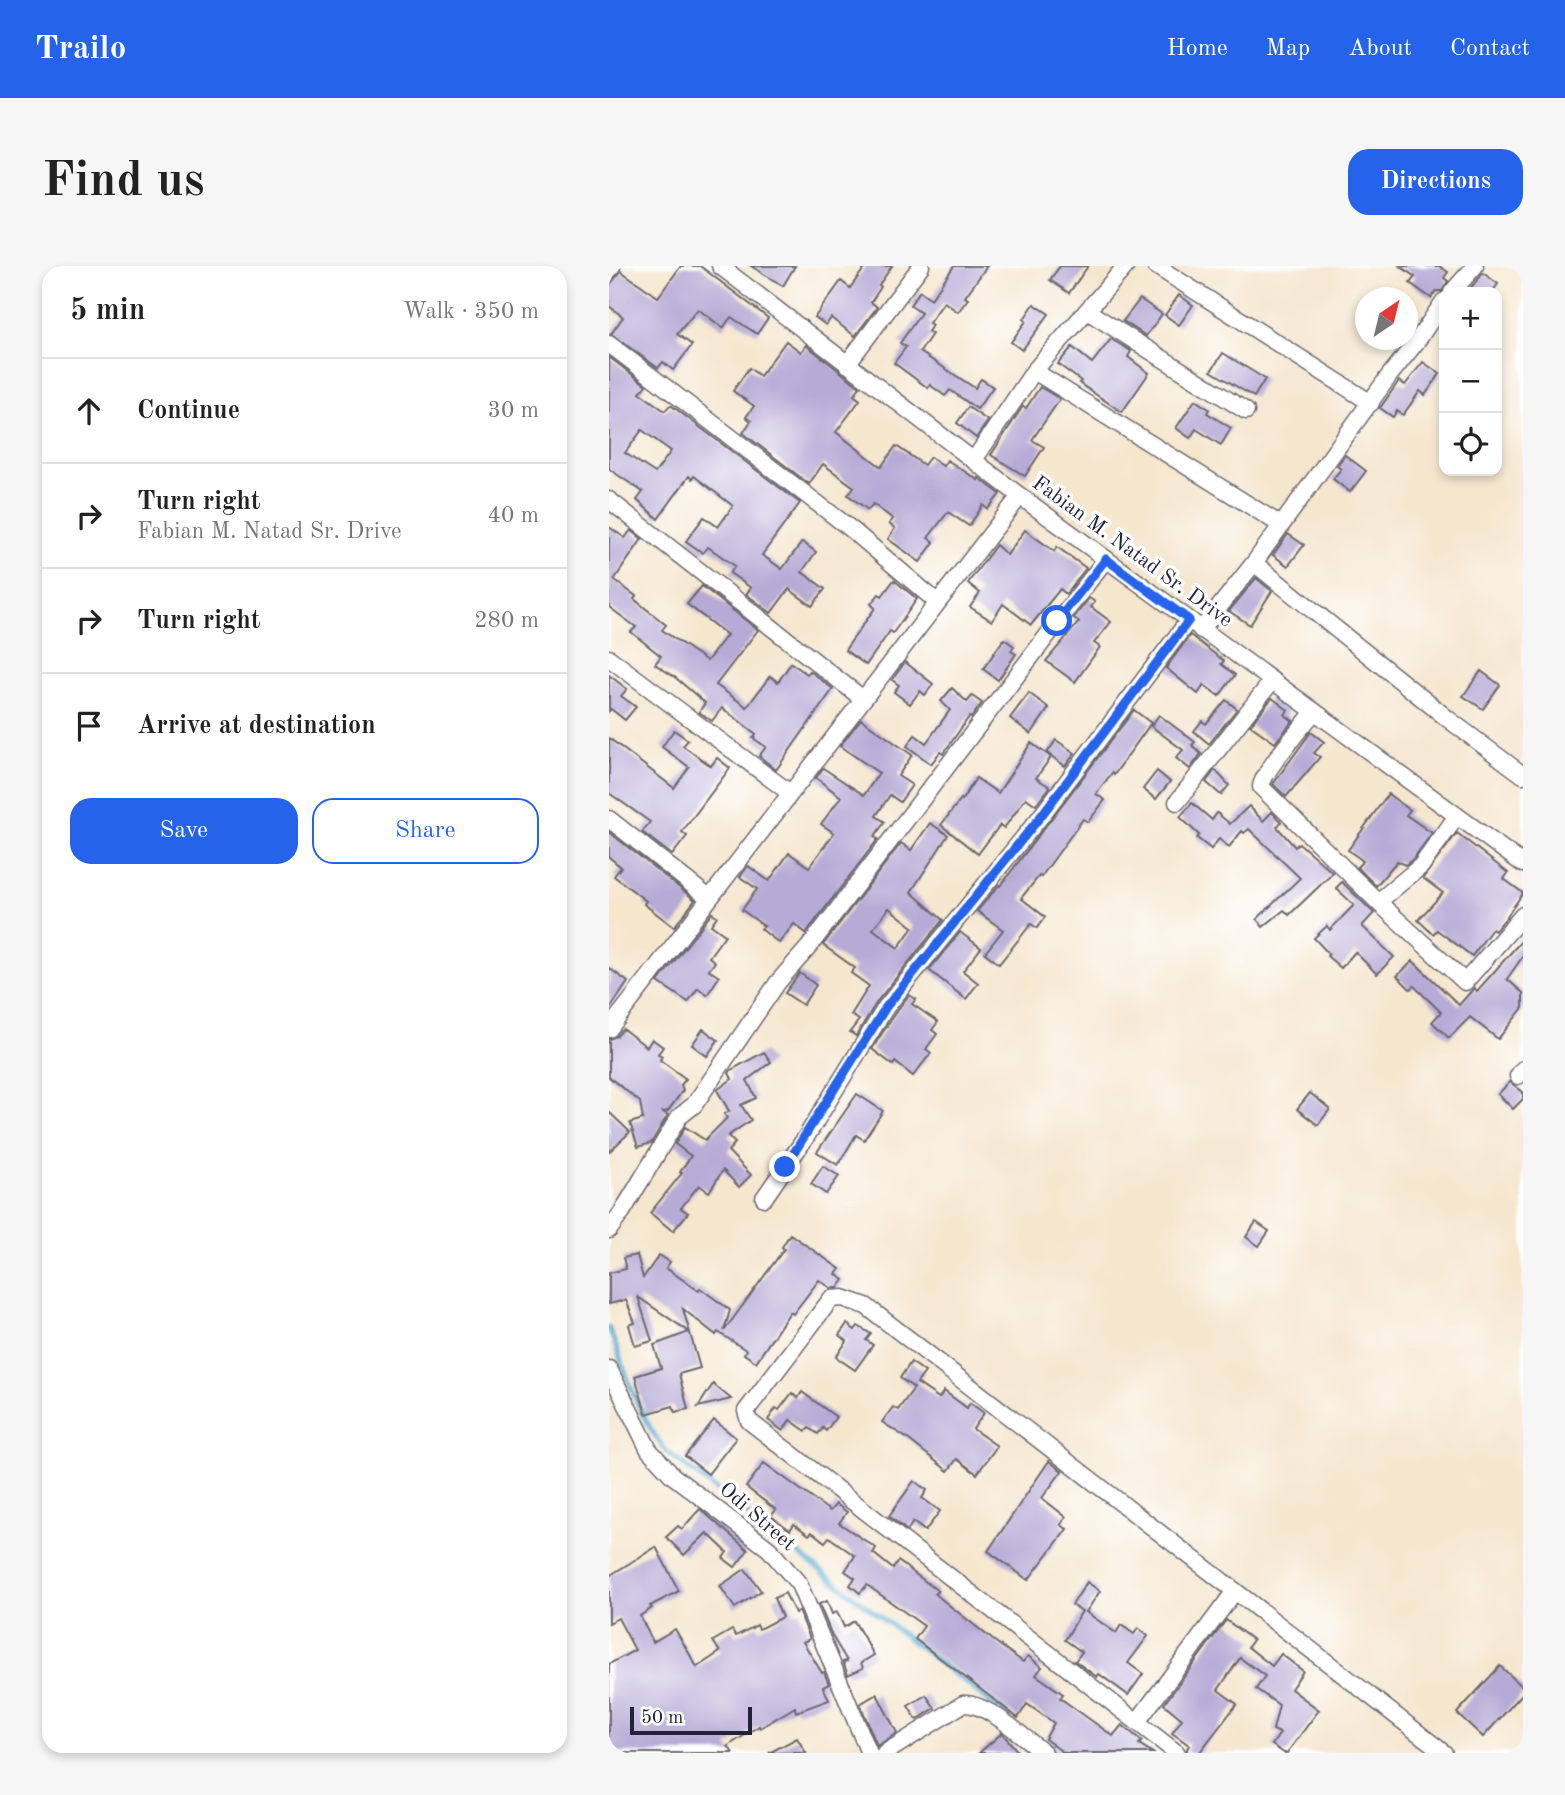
<!DOCTYPE html>
<meta charset="utf-8">
<style>
:root{--surface:#fff;--page:#f6f6f6;--text:#222;--muted:#767676;--line:#e0e0e0;--accent:#2563eb}
body{margin:0;font-family:"Old Standard TT",serif;background:var(--page);color:var(--text)}
.controls{position:absolute;right:21px;top:21px;display:grid;overflow:hidden;border-radius:14px;box-shadow:0 4px 10px #0003}
.controls button{width:63px;height:63px;display:grid;place-items:center;padding:0;border:0;border-bottom:2px solid var(--line);background:var(--surface);color:var(--text);font:35px sans-serif}
.compass{position:absolute;left:746px;top:21px;width:63px;height:63px;border-radius:50%;background:var(--surface);box-shadow:0 4px 10px #0003;rotate:35deg}
.scale{position:absolute;left:21px;bottom:18px;width:122px;box-sizing:border-box;padding-left:7px;border:4px solid #22223b;border-top:0;font-size:19px;line-height:24px;white-space:nowrap;color:#22223b;-webkit-text-stroke:5px #fff;paint-order:stroke}
.stop{position:absolute;width:21px;height:21px;margin:-16px;border:5px solid #2563eb;border-radius:50%;background:#fff}
.stop.end{background:#2563eb;border-color:#fff;box-shadow:0 2px 7px #0008}
.list{margin:0;padding:0;list-style:none}
h2{display:flex;justify-content:space-between;align-items:center;height:91px;margin:0;padding:0 28px;font-size:30px}
h2 small{font-size:23px;font-weight:400;color:var(--muted)}
.list li{display:grid;grid-template-columns:46px 1fr auto;gap:21px;align-items:center;box-sizing:border-box;height:105px;padding:0 28px;border-top:2px solid var(--line)}
.list b{display:block;font-size:26px;white-space:nowrap}
.list p{margin:0;font-size:23px;white-space:nowrap;color:var(--muted)}
.list em{font-size:23px;font-style:normal;color:var(--muted)}
.actions{display:flex;gap:14px;padding:21px 28px}
.actions a{flex:1;padding:16px 0;border:2px solid var(--accent);border-radius:21px;text-align:center;font-size:24px;color:var(--accent)}
.actions .main{background:var(--accent);color:#fff}
.icon{flex:none;width:38px;height:38px;fill:none;stroke:currentColor;stroke-width:2;stroke-linecap:round;stroke-linejoin:round}
.map{position:relative;flex:none;width:914px;height:1487px;overflow:hidden;border-radius:21px}
header{display:flex;align-items:center;gap:42px;box-sizing:border-box;height:98px;padding:0 35px;background:var(--accent);color:#fff}
header strong{font-size:33px}
nav{display:flex;gap:38px;margin-inline-start:auto;font-size:24px}
.intro{display:flex;align-items:center;justify-content:space-between;box-sizing:border-box;height:168px;padding:0 42px}
h1{margin:0;font-size:49px}
.button{padding:18px 32px;border-radius:21px;background:var(--accent);color:#fff;font-size:24px;font-weight:700}
main{display:flex;gap:42px;padding:0 42px}
aside{flex:1;background:var(--surface);border-radius:21px;box-shadow:0 4px 10px #0003}
.map>svg:first-child{display:block}
.lines{fill:none;stroke-linecap:round;stroke-linejoin:round}
.stream{stroke:#59acd4;stroke-width:5}
.building{fill:#b6aad6;fill-rule:evenodd}
.minor-casing{stroke:#6c676e;stroke-width:19}
.minor{stroke:#fff;stroke-width:16}
.route{stroke:#2563eb;stroke-width:9}
.labels{text-anchor:middle;dominant-baseline:central;stroke-width:7;stroke-linejoin:round;paint-order:stroke}
.street-label{font-size:21px;fill:#22223b;stroke:#fff}
</style>
<header>
<strong>Trailo</strong>
<nav><a>Home</a><a>Map</a><a>About</a><a>Contact</a></nav>
</header>
<div class="intro"><h1>Find us</h1><a class="button">Directions</a></div>
<main>
<aside>
<h2>5 min<small>Walk · 350 m</small></h2>
<ul class="list">
<li><svg class="icon" aria-label="ahead" viewBox="0 0 24 24"><path d="M12 20V5M6 11l6-6 6 6"/></svg><div><b>Continue</b></div><em>30 m</em></li>
<li><svg class="icon" aria-label="right" viewBox="0 0 24 24"><path d="M7 20v-9h11M14 6l5 5-5 5"/></svg><div><b>Turn right</b><p>Fabian M. Natad Sr. Drive</p></div><em>40 m</em></li>
<li><svg class="icon" aria-label="right" viewBox="0 0 24 24"><path d="M7 20v-9h11M14 6l5 5-5 5"/></svg><div><b>Turn right</b></div><em>280 m</em></li>
<li><svg class="icon" aria-label="arrive" viewBox="0 0 24 24"><path d="M6 21V4h12l-3 4 3 4H6"/></svg><div><b>Arrive at destination</b></div></li>
</ul>
<div class="actions"><a class="main">Save</a><a>Share</a></div>
</aside>
<div class="map">
<svg width="914" height="1487" viewBox="0 0 914 1487">
<rect width="100%" height="100%" fill="#fff"/>
<filter id="ink" filterUnits="userSpaceOnUse"><feTurbulence type="fractalNoise" baseFrequency=".0143" numOctaves="2"/><feDisplacementMap in="SourceGraphic" scale="14" xChannelSelector="R" yChannelSelector="G"/><feConvolveMatrix kernelMatrix="1 2 1 2 8 2 1 2 1" color-interpolation-filters="sRGB"/></filter>
<filter id="wash" filterUnits="userSpaceOnUse"><feTurbulence type="fractalNoise" baseFrequency=".00686" numOctaves="4" result="noise"/><feDisplacementMap in="SourceGraphic" scale="28" xChannelSelector="R" yChannelSelector="G"/><feGaussianBlur stdDeviation="1.57" result="paint"/><feColorMatrix in="noise" values="0 0 0 0 0 0 0 0 0 0 0 0 0 0 0 0 0 1.4 0 .05"/><feComposite in="paint" operator="in"/></filter>
<g filter="url(#wash)">
<rect width="100%" height="100%" fill="#f5e6ce"/>
<g class="lines">
<!-- stream -->
<g class="stream">
<path d="M0,1062C16,1103 29,1152 58,1186L401,1451"/>
<polyline points="426,1470 448,1487"/>
</g>
</g>
<g id="blocks">
<!-- building -->
<g class="building">
<polygon points="72,0 91,0 159,52 148,68 122,51 114,62 89,43 68,68 83,79 64,104 54,96 49,102 2,68 14,51 0,40 0,20 12,5 49,31"/>
<polygon points="142,0 186,0 174,20"/>
<polygon points="257,0 283,0 270,19 272,21 262,36 268,41 246,70 222,52 217,59 206,51 232,15 241,22"/>
<polygon points="345,0 378,0 356,31 359,33 349,46 335,36 320,57 323,59 319,66 323,68 311,86 366,122 372,113 384,121 368,143 341,124 336,130 321,119 319,122 285,97 297,81 291,77 312,47 301,39 311,25 322,33"/>
<polygon points="451,0 479,0 460,27 441,14"/>
<polygon points="791,0 830,0 839,6 835,12 839,15 833,25 827,25 822,32 801,17 806,11"/>
<polygon points="874,7 889,18 883,26 858,26"/>
<polygon points="570,29 584,39 570,59 556,49"/>
<polygon points="531,33 553,48 537,70 514,55"/>
<polygon points="425,38 440,48 413,84 402,76 417,55 415,53"/>
<polygon points="502,73 522,85 519,91 540,107 513,146 470,117 472,115 449,98 463,81 483,97"/>
<polygon points="177,75 192,86 197,79 251,121 245,129 251,134 227,166 272,201 287,180 315,199 321,191 334,200 338,194 369,214 370,212 391,228 379,243 374,239 360,260 339,246 319,272 325,276 311,296 279,273 286,262 280,258 284,253 264,238 259,244 239,229 245,221 214,198 200,218 134,167 142,155 137,151 145,140 124,125 140,102 151,110"/>
<polygon points="614,87 656,113 645,131 602,105"/>
<path d="M0,91L37,119L31,127L56,145L60,140H63L191,237L153,289L173,303L193,276L207,286L193,306L216,323L203,340L180,323L162,347L137,328L142,322L121,307L126,300L99,281L94,287L77,275L95,251L109,261L124,240L85,210L83,213L80,210L49,253L28,234L34,226L0,203ZM33,164L62,185L46,207L16,187Z"/>
<polygon points="814,96 831,108 816,129 811,125 794,149 788,145 784,151 771,142 790,115 796,119"/>
<polygon points="431,121 451,133 423,174 435,181 416,210 382,189 414,140 417,142"/>
<polygon points="586,134 600,143 598,147 622,162 612,179 587,163 581,172 567,162"/>
<polygon points="359,141 379,155 367,172 348,157"/>
<polygon points="736,189 757,205 741,226 724,213 732,203 728,200"/>
<polygon points="0,261 16,272 22,264 33,273 5,314 27,330 25,333 57,359 53,364 98,395 118,369 78,338 93,320 149,364 107,419 138,441 161,410 169,416 182,397 198,408 201,405 224,423 167,504 150,490 157,481 144,472 147,468 113,442 103,455 90,446 96,437 67,412 46,398 52,390 22,366 27,361 0,341"/>
<polygon points="416,264 445,285 448,281 477,302 457,328 451,323 422,359 394,338 383,355 361,341 371,327 359,317 387,279 398,289"/>
<polygon points="679,268 695,279 679,300 664,289"/>
<polygon points="647,312 663,325 641,359 620,345"/>
<polygon points="285,314 308,333 284,367 281,365 257,399 236,384 266,342 262,338 270,328 273,330"/>
<polygon points="480,332 486,336 482,341 502,356 485,377 491,381 466,416 437,395 470,356 465,352"/>
<polygon points="581,369 615,395 612,398 626,409 610,430 595,419 589,428 557,402"/>
<polygon points="395,373 405,380 402,385 407,388 389,414 374,403"/>
<polygon points="296,396 324,418 316,429 311,425 301,438 285,426 290,419 283,414"/>
<polygon points="872,405 891,419 874,443 854,430"/>
<polygon points="0,409 18,423 12,430 27,441 16,454 2,443 0,445"/>
<polygon points="343,422 358,436 363,430 373,437 362,452 360,451 334,488 331,486 322,498 298,480 306,469 317,477 341,444 332,435"/>
<polygon points="420,427 440,442 422,468 401,452"/>
<polygon points="663,432 679,444 676,449 684,455 666,477 641,459"/>
<polygon points="617,434 628,443 600,478 585,465 593,455 597,458"/>
<polygon points="525,444 542,457 505,509 503,507 487,528 496,534 479,556 474,553 432,611 430,610 412,632 436,651 428,662 422,658 390,698 376,687 394,664 368,645 390,619 391,620"/>
<polygon points="550,449 586,476 583,479 592,488 581,503 567,492 574,484 542,460"/>
<polygon points="252,453 303,489 289,510 303,519 291,536 281,529 267,550 276,556 265,571 269,573 197,667 185,658 170,677 152,663 155,660 133,644 148,623 131,611 139,600 160,615 180,587 200,601 225,567 212,558 232,531 207,512 214,502 255,529 270,507 231,480"/>
<polygon points="65,464 79,474 74,480 102,500 108,492 121,502 73,566 78,570 63,589 33,566 41,556 0,527 0,472 65,522 80,501 53,481"/>
<polygon points="702,466 715,476 705,487 711,491 677,531 664,518"/>
<polygon points="447,474 466,487 456,500 438,487"/>
<polygon points="422,477 442,491 427,512 441,521 427,539 417,532 395,562 391,559 369,588 332,559 352,533 353,534 367,512 389,527"/>
<polygon points="606,504 620,519 612,529 597,516"/>
<polygon points="548,505 561,516 547,533 534,523"/>
<polygon points="779,528 801,544 797,549 823,567 804,593 796,599 788,595 767,620 748,601 754,595 739,584"/>
<polygon points="583,537 603,554 608,547 621,558 640,540 654,555 663,546 672,556 668,561 686,581 690,577 724,607 680,649 675,644 654,661 648,653 691,612 640,563 635,567 633,565 620,581 610,573 602,583 588,572 590,569 571,551"/>
<path d="M321,557L339,569L302,626L334,654L269,734L247,770L241,766L250,754L242,749L260,720L242,707L246,702L214,679L292,577L302,584ZM280,642L304,661L289,682L264,663Z"/>
<polygon points="0,566 86,634 65,661 35,638 37,635 5,610 12,601 0,591"/>
<polygon points="848,567 899,607 895,613 914,627 896,653 886,665 883,663 863,690 828,664 824,668 809,654 834,627 814,612"/>
<polygon points="733,616 765,647 753,660 785,691 768,708 746,686 732,702 718,690 720,688 705,672 718,660 721,664 745,639 727,622"/>
<polygon points="103,647 108,650 102,659 116,669 100,691 106,696 100,704 110,711 98,729 89,722 79,736 49,716"/>
<polygon points="351,666 372,682 354,705 369,717 357,733 320,704"/>
<polygon points="914,673 914,690 898,713 914,727 914,742 889,773 861,751 840,772 823,756 832,746 805,720 801,723 788,710 804,695 850,739 865,722 868,725"/>
<polygon points="0,702 19,716 0,744"/>
<polygon points="191,707 207,719 194,739 176,727"/>
<polygon points="300,729 307,733 303,738 329,756 323,764 328,768 317,783 322,787 304,810 286,796 284,799 263,783 286,747"/>
<polygon points="14,763 38,781 43,773 54,781 49,788 53,790 51,794 77,813 72,819 74,824 59,845 54,846 59,849 42,877 29,881 21,857 34,853 31,836 0,811 0,773 8,770"/>
<polygon points="94,763 109,774 98,790 83,779"/>
<polygon points="155,786 162,796 138,814 147,832 132,839 142,854 119,870 126,877 119,885 142,909 130,921 114,904 100,926 90,919 72,942 79,947 64,965 41,947 73,907 71,906 82,890 66,878 76,861 96,874 118,852 115,848 120,845 108,824 123,813 120,807 122,804"/>
<polygon points="901,816 914,826 914,833 904,843 889,828"/>
<polygon points="701,827 721,843 709,859 688,843"/>
<polygon points="248,828 274,845 255,874 247,869 229,899 208,886"/>
<polygon points="0,846 21,866 0,886"/>
<polygon points="214,900 230,910 217,928 202,918"/>
<polygon points="647,956 660,965 650,980 637,971"/>
<polygon points="181,968 231,1003 227,1008 235,1014 229,1022 222,1022 210,1014 184,1048 181,1046 147,1096 135,1088 137,1084 109,1066 107,1069 74,1043 91,1102 70,1108 79,1143 66,1146 64,1140 37,1148 26,1110 52,1102 45,1079 80,1066 29,1031 43,1075 26,1080 20,1059 26,1057 17,1034 0,1038 0,1007 17,1003 14,992 28,989 34,1012 50,989 61,996 57,1002 90,1025 91,1022 121,1044 115,1065 175,983 173,981"/>
<polygon points="238,1058 246,1064 249,1060 262,1068 257,1074 264,1079 246,1104 227,1091 238,1075 230,1069"/>
<polygon points="302,1096 316,1106 308,1117 330,1132 335,1125 358,1142 361,1137 375,1147 364,1163 388,1180 368,1208 348,1193 339,1205 299,1173 273,1156 284,1141 289,1144 305,1122 291,1112"/>
<polygon points="104,1118 122,1133 89,1141"/>
<polygon points="193,1126 227,1151 217,1165 214,1162 209,1168 200,1162 197,1165 181,1154 174,1165 159,1154 167,1142 170,1144 183,1127 189,1132"/>
<polygon points="105,1154 127,1172 99,1208 76,1190"/>
<polygon points="440,1195 453,1205 433,1232 457,1251 452,1259 458,1263 419,1314 379,1285"/>
<polygon points="155,1197 221,1245 227,1238 238,1246 230,1257 267,1282 264,1287 284,1303 289,1295 329,1325 326,1328 384,1374 414,1396 419,1390 433,1401 427,1409 454,1428 451,1432 504,1470 513,1459 533,1475 530,1478 544,1487 455,1487 436,1473 445,1457 418,1438 409,1452 306,1373 315,1360 258,1319 251,1327 241,1319 246,1312 236,1305 246,1290 220,1271 216,1276 203,1266 200,1269 185,1258 181,1264 162,1250 167,1244 137,1221"/>
<polygon points="305,1215 318,1224 313,1232 331,1245 316,1265 304,1256 298,1265 280,1250"/>
<polygon points="91,1243 139,1284 126,1301 114,1292 118,1286 98,1267 75,1289 57,1271 69,1260 73,1263"/>
<polygon points="47,1281 70,1325 41,1340 43,1342 31,1350 44,1376 66,1363 88,1401 111,1386 104,1375 123,1364 127,1370 148,1359 150,1363 173,1351 165,1332 176,1327 186,1347 190,1345 201,1373 194,1376 213,1407 215,1406 220,1418 214,1421 220,1434 187,1446 186,1441 151,1462 150,1460 119,1480 124,1487 0,1487 0,1398 26,1384 9,1352 0,1357 0,1310"/>
<polygon points="136,1303 152,1325 126,1342 111,1320"/>
<polygon points="478,1316 491,1325 477,1346 507,1367 512,1359 525,1368 529,1362 539,1370 519,1397 534,1408 519,1429 490,1408 488,1411 466,1395 473,1386 456,1374 473,1345 463,1339"/>
<polygon points="218,1335 223,1348 228,1346 235,1361 245,1355 265,1389 252,1397 254,1402 239,1409 234,1396 238,1395 223,1370 210,1338"/>
<polygon points="617,1354 644,1374 639,1381 663,1400 672,1388 694,1405 682,1423 710,1444 678,1487 675,1487 663,1479 671,1467 664,1464 670,1439 647,1423 656,1410 631,1392 609,1424 628,1438 590,1487 578,1487 578,1483 580,1479 563,1467 573,1453 555,1438"/>
<polygon points="891,1400 914,1421 914,1427 874,1471 848,1447"/>
<polygon points="268,1428 288,1467 268,1480 251,1438"/>
<polygon points="317,1429 326,1442 308,1454 299,1440"/>
<polygon points="393,1467 410,1487 370,1487"/>
<polygon points="188,1472 197,1487 160,1487"/>
</g>
</g>
</g>
<g filter="url(#ink)">
<use href="#blocks" fill-opacity="0" stroke="#6c676e" stroke-width="2"/>
<g class="lines">
<!-- minor casing -->
<g class="minor-casing">
<g id="minor">
<polyline points="111,0 411,230 914,598"/>
<polyline points="547,0 762,137"/>
<polyline points="0,4 3,0"/>
<polyline points="843,26 866,0"/>
<polyline points="478,45 637,145"/>
<polyline points="0,78 242,263 328,336"/>
<polyline points="238,98 312,0"/>
<polyline points="425,105 672,259"/>
<polyline points="365,194 425,105 517,0"/>
<polyline points="0,234 254,433"/>
<polyline points="645,297 839,453 914,509"/>
<polyline points="592,364 645,297 780,110 808,75 835,35"/>
<polyline points="0,392 181,527"/>
<path d="M705,446C694,460 653,506 652,521L769,636L856,716L914,649"/>
<polyline points="568,536 663,415"/>
<polyline points="0,553 100,632"/>
<polyline points="769,636 812,600 848,550"/>
<polyline points="0,763 411,230"/>
<polyline points="909,810 914,803"/>
<polyline points="155,932 197,871 277,741 432,550 580,354"/>
<polyline points="0,964 13,946 70,851 85,839 169,716 199,682 497,293"/>
<polyline points="0,1103 40,1184 64,1210 160,1283 190,1318 260,1487"/>
<polyline points="626,1325 835,1487"/>
<polyline points="528,1456 626,1325 257,1040 234,1032 222,1033 137,1145 140,1155 528,1456 568,1487"/>
<path d="M276,1487L354,1438C378,1436 416,1473 435,1487"/>
</g>
</g>
<!-- minor -->
<use href="#minor" class="minor"/>
</g>
</g>
<g class="lines" filter="url(#ink)">
<!-- route -->
<polyline class="route" points="176,901 277,741 432,550 580,354 497,293 448,355"/>
</g>
<g class="labels">
<!-- street labels -->
<g class="street-label">
<text transform="translate(523 286) rotate(36)">Fabian M. Natad Sr. Drive</text>
<text transform="translate(148 1251) rotate(41)">Odi Street</text>
</g>
</g>
</svg>
<div class="controls">
<button>+</button>
<button>−</button>
<button><svg class="icon" aria-label="locate" viewBox="0 0 24 24"><circle cx="12" cy="12" r="6"/><path d="M12 2v4M12 18v4M2 12h4M18 12h4"/></svg></button>
</div>
<svg class="compass" viewBox="-18 -18 36 36"><path d="M0-13l5 13h-10z" fill="#e53935"/><path d="M0 13l5-13h-10z" fill="#767676"/></svg>
<div class="scale">50 m</div>
<div class="stop" style="left:448px;top:355px"></div>
<div class="stop end" style="left:176px;top:901px"></div>
</div>
</main>
